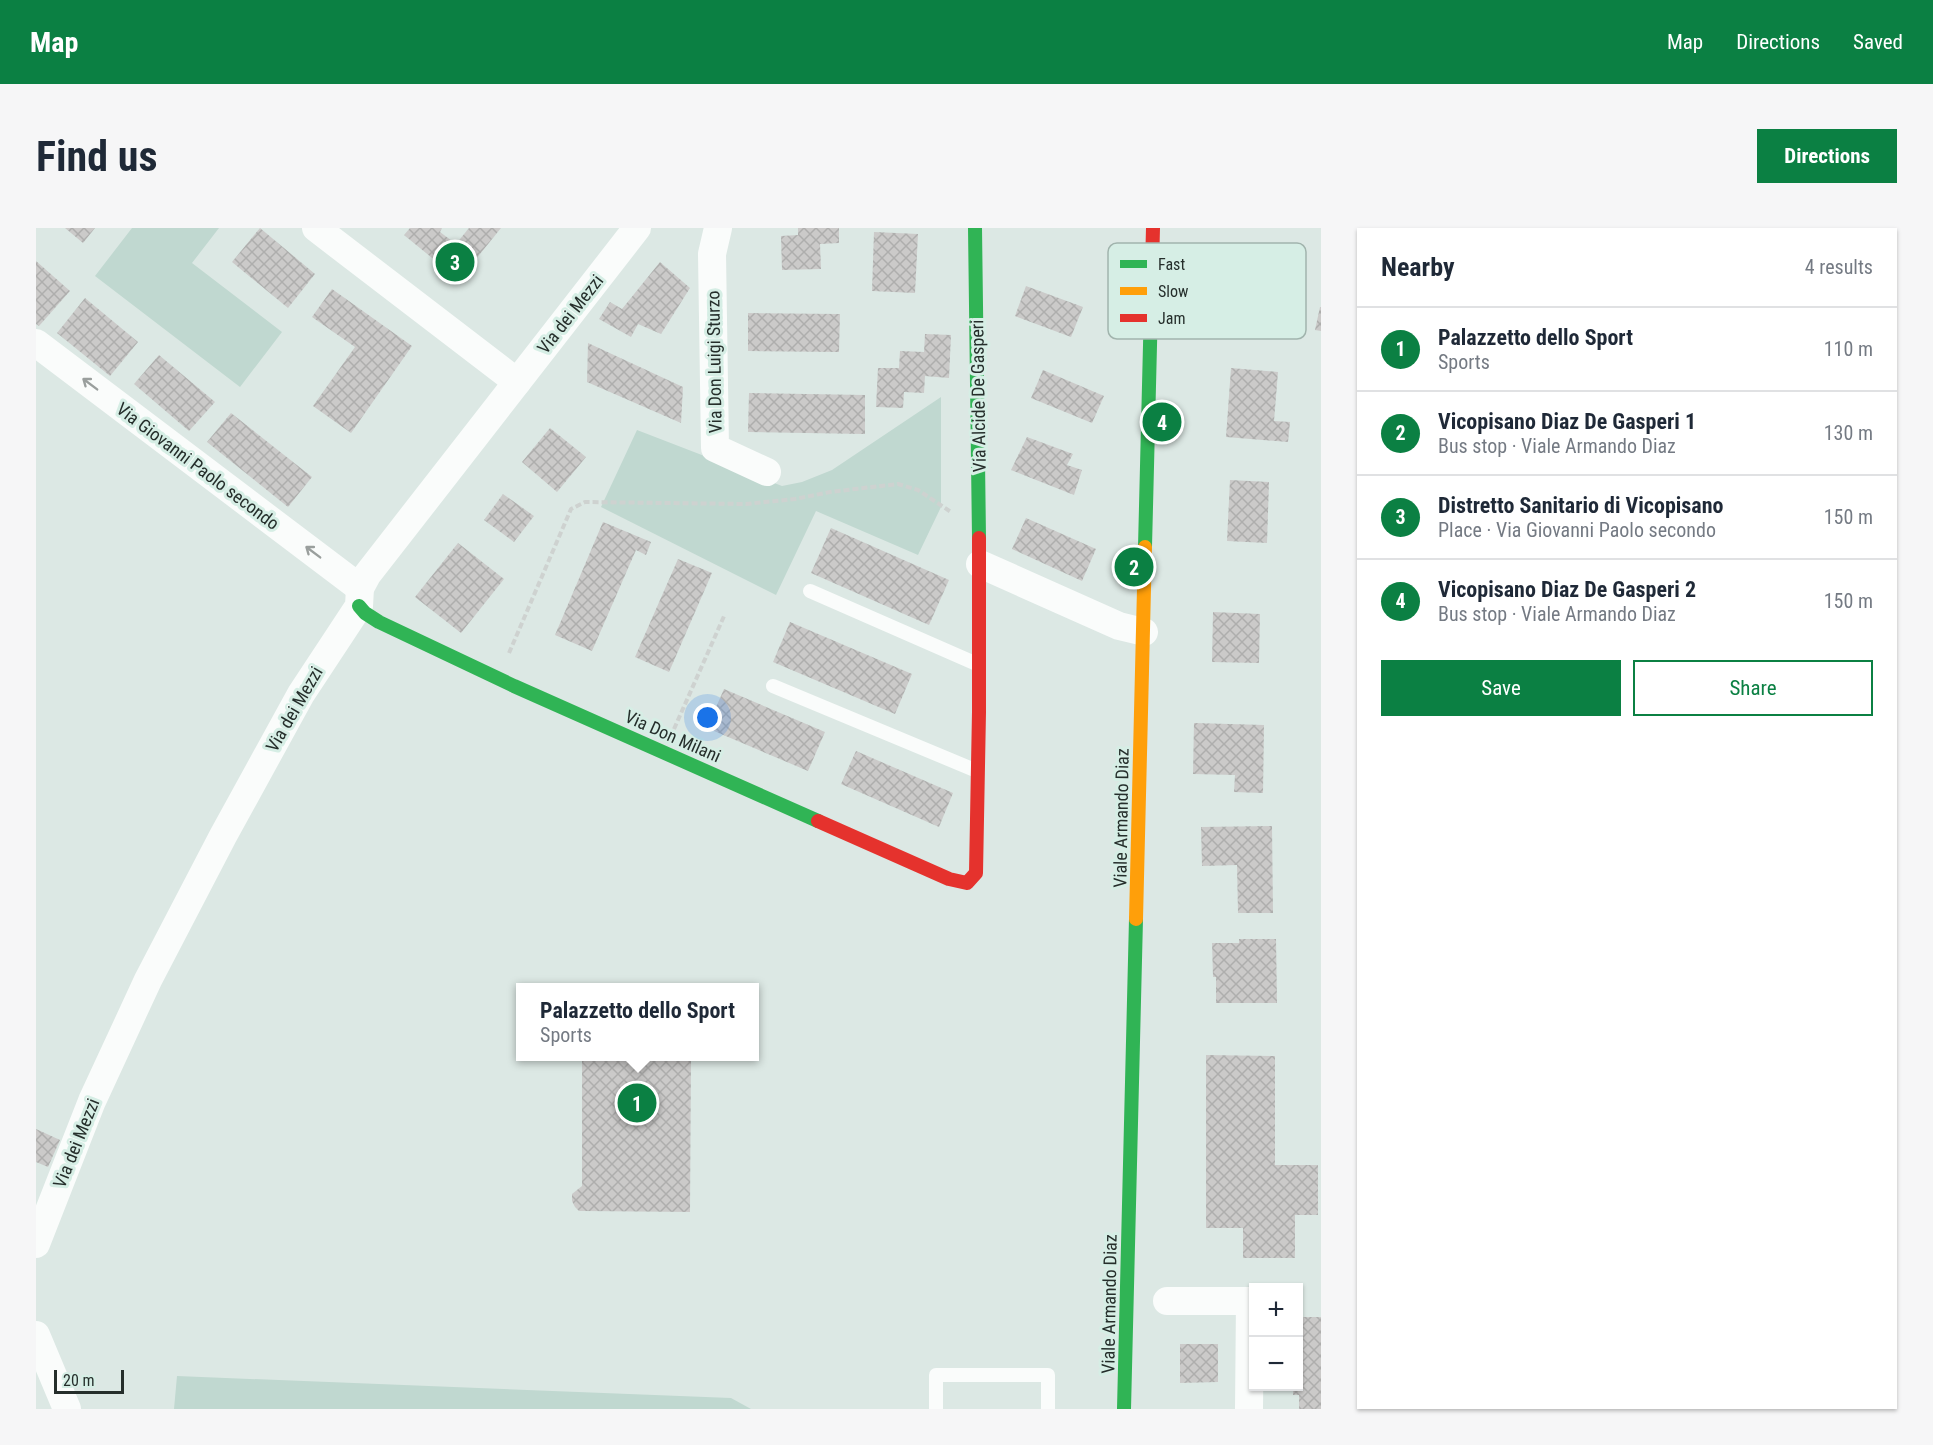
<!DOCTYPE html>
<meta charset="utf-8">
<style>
:root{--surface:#fff;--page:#f6f6f7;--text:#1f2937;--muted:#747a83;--line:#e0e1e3;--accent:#0b8043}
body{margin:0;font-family:"Roboto Condensed",sans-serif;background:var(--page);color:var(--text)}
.controls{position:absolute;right:18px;bottom:18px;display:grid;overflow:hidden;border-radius:0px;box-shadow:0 2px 4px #0004}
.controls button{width:54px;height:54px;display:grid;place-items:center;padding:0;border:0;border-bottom:2px solid var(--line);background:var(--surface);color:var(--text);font:30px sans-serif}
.scale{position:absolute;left:18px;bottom:15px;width:70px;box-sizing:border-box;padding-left:6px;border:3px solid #252e2b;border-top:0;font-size:16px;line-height:21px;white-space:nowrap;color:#252e2b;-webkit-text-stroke:4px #d6eee5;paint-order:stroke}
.you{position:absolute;left:672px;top:490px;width:21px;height:21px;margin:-15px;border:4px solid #fff;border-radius:50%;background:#1a73e8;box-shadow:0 0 0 9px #1a73e833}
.badge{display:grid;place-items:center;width:39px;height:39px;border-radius:50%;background:var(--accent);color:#fff;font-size:20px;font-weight:700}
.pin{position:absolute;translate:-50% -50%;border:3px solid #fff;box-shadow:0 2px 6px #0006}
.popup{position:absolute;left:480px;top:755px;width:243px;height:78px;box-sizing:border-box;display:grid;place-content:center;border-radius:0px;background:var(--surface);filter:drop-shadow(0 2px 4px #0005);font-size:20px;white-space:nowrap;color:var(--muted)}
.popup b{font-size:22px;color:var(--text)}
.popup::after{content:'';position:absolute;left:50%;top:100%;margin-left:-12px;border:12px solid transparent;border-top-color:var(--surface)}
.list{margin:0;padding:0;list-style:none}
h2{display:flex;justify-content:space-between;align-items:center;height:78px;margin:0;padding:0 24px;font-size:26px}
h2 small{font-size:20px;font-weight:400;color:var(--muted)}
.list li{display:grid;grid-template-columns:39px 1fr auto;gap:18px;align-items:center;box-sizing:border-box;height:84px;padding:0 24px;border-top:2px solid var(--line)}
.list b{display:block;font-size:22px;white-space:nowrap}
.list p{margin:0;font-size:20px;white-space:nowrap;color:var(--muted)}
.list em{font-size:20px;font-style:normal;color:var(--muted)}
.actions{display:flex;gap:12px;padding:18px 24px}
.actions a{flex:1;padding:14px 0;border:2px solid var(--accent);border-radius:0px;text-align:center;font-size:21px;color:var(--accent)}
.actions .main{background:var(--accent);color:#fff}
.map{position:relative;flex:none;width:1285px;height:1181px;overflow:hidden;border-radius:0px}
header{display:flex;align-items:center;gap:36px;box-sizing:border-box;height:84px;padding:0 30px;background:var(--accent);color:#fff}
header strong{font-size:28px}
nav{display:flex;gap:33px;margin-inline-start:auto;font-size:21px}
.intro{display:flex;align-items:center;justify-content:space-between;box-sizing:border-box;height:144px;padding:0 36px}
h1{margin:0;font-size:42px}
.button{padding:15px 27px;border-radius:0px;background:var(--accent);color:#fff;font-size:21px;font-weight:700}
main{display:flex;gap:36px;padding:0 36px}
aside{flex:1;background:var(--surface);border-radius:0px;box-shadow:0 2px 4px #0004}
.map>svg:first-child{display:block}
.green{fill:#c0d8d0}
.building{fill:url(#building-cross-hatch)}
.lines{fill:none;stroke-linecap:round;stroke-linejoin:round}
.path{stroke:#ced2d0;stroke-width:4;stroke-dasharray:6 3;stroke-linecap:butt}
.lane{stroke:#fafcfb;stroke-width:14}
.street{stroke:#fafcfb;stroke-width:28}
.fast{stroke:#30b455;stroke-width:14}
.slow{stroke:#ff9f0a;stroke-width:14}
.jam{stroke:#e5322d;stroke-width:14}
.oneway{stroke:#9a9f9d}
.labels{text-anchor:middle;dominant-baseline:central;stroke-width:6;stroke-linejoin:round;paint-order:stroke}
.street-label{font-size:18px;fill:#252e2b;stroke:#d6eee5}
.key{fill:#d6eee5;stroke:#a1b4ad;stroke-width:1.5}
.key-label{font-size:16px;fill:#252e2b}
</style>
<header>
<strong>Map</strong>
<nav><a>Map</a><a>Directions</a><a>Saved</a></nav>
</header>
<div class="intro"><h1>Find us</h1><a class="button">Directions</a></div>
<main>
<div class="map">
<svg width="1285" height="1181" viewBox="0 0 1285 1181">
<defs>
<pattern id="building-cross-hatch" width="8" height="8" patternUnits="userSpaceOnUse" patternTransform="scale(1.5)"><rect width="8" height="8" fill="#cbcac9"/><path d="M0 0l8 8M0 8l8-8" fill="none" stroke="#aeaead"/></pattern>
</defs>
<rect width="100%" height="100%" fill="#dce8e4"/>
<!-- green -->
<g class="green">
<polygon points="96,0 183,0 156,35 246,104 204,159 59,48"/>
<polygon points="905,169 905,279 882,327 780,283 740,367 565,279 601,202 746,258 766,254 796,242"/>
<polygon points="141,1148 695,1170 715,1181 138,1181"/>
</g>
<!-- building -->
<g class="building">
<polygon points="29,0 59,0 47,15"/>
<polygon points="224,0 279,46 252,80 196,34"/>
<polygon points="374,0 406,0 404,4 420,16 433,0 465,0 423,52 368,7"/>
<polygon points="762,0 803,0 803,15 784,16 785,41 746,42 745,8 762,7"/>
<polygon points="838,4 882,6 879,65 836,63"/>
<polygon points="1189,30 1251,35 1247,99 1185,95"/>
<polygon points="0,33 34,63 3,98 0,96"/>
<polygon points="624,34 654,60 625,106 602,96 595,109 563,91 574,74 586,81"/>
<polygon points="990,58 1047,79 1035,109 979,88"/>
<polygon points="296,61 376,118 315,205 277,178 319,119 276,89"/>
<polygon points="49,70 102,114 74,148 21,105"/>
<polygon points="1284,79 1285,79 1285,103 1279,102"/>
<polygon points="712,85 804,86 803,124 712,123"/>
<polygon points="889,106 915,107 913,150 889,148 888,165 868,164 867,180 840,179 842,140 863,140 864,123 888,124"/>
<polygon points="552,115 647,159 645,195 551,154"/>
<polygon points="123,127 179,174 153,203 98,156"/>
<polygon points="1195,140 1242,144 1238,193 1254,194 1252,214 1190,209"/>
<polygon points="1007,142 1068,168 1056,195 995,170"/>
<polygon points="713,165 829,167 829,206 712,204"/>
<polygon points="195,185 276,249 252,279 171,214"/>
<polygon points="514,200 550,229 521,264 486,234"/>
<polygon points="991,209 1037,226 1031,237 1046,242 1038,267 975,242"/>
<polygon points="1194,252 1233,254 1231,315 1191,313"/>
<polygon points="467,266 498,288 478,314 448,292"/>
<polygon points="990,290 1060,321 1046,353 976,321"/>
<polygon points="567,294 615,314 610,327 600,322 556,423 519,407"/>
<polygon points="795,300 913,352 893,397 775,345"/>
<polygon points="422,315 468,351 425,405 379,369"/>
<polygon points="642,331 676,345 633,444 599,429"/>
<polygon points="1177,384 1224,386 1223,435 1176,434"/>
<polygon points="754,394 876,446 859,486 737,434"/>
<polygon points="688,461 789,504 772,543 671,500"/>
<polygon points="1158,495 1228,497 1227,565 1198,564 1199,547 1157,546"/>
<polygon points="820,523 917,565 903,599 805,556"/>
<polygon points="1236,598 1237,685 1202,685 1201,637 1166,638 1165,599"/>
<polygon points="1203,711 1240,711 1241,775 1180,775 1180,749 1177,749 1176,715 1203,715"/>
<polygon points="1170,827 1239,828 1239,937 1282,937 1282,987 1259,987 1259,1030 1207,1030 1207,1000 1170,1000"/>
<polygon points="546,828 655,828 654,984 547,983 543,983 539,979 536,973 536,966 546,958"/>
<polygon points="0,901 24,912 12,939 0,934"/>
<polygon points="1262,1089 1285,1089 1285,1181 1263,1181 1263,1167 1257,1167 1257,1158 1262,1158"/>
<polygon points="1144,1116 1182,1116 1182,1154 1144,1155"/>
</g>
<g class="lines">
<!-- path -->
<g class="path">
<polyline points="473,425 535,281 549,274 710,276 759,271 794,264 862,256 882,262 915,284"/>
<polyline points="638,501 689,386"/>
</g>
<!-- lane -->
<g class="lane">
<polyline points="774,363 943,437"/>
<polyline points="737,458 941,543"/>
<polyline points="900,1181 900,1147 1012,1147 1012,1181"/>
</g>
<!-- street -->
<g class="street">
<polyline points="280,0 481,154"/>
<polyline points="682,0 676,26 679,220 731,244"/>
<polyline points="0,115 324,360"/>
<polyline points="944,336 1083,398 1108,404"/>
<polyline points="0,1016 56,873 112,752 187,608 265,466 323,378 324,360 331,347 601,0"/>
<polyline points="1131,1073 1214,1073 1213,1181"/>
<polyline points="0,1107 31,1181"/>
</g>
<!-- fast -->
<g class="fast">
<polyline points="939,0 943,310"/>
<polyline points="1109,319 1115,77"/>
<polyline points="323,378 329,385 343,394 478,458 782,593"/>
<polyline points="1088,1181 1100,691"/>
</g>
<!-- slow -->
<polyline class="slow" points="1100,691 1109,319"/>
<!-- jam -->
<g class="jam">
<polyline points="1115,77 1117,0"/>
<polyline points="782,593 913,651 931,655 940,645 943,484 943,310"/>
</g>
</g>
<!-- one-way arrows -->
<defs><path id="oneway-shaft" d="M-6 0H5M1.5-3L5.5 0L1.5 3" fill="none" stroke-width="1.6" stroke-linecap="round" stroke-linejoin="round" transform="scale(1.5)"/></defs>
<g class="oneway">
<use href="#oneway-shaft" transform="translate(54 156) rotate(-143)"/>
<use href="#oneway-shaft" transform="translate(277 324) rotate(-143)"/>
</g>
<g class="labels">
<!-- street labels -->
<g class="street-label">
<text transform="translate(534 86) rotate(-52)">Via dei Mezzi</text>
<text transform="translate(678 134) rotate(-91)">Via Don Luigi Sturzo</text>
<text transform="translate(942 168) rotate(-91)">Via Alcide De Gasperi</text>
<text transform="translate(162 238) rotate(37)">Via Giovanni Paolo secondo</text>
<text transform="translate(258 481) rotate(-60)">Via dei Mezzi</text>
<text transform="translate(637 508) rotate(24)">Via Don Milani</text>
<text transform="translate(1085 590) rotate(-89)">Viale Armando Diaz</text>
<text transform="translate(40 915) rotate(-68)">Via dei Mezzi</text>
<text transform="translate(1073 1076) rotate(-89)">Viale Armando Diaz</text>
</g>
</g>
<!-- legend -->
<rect x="1072" y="15" width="198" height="96" rx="9" class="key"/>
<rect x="1084" y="32" width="27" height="8" fill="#30b455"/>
<rect x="1084" y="59" width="27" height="8" fill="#ff9f0a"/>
<rect x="1084" y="86" width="27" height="8" fill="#e5322d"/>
<g class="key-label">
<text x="1122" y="42">Fast</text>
<text x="1122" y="69">Slow</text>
<text x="1122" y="96">Jam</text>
</g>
</svg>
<div class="controls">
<button>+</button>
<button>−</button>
</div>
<div class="scale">20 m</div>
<div class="you"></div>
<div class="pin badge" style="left:601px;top:875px">1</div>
<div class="popup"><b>Palazzetto dello Sport</b>Sports</div>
<div class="pin badge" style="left:1098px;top:339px">2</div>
<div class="pin badge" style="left:419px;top:34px">3</div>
<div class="pin badge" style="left:1126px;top:194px">4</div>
</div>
<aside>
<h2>Nearby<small>4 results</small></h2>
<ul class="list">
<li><span class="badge">1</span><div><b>Palazzetto dello Sport</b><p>Sports</p></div><em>110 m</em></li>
<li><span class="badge">2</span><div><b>Vicopisano Diaz De Gasperi 1</b><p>Bus stop · Viale Armando Diaz</p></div><em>130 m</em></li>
<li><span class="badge">3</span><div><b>Distretto Sanitario di Vicopisano</b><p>Place · Via Giovanni Paolo secondo</p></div><em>150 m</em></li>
<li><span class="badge">4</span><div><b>Vicopisano Diaz De Gasperi 2</b><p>Bus stop · Viale Armando Diaz</p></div><em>150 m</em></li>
</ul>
<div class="actions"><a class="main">Save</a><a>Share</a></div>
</aside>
</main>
